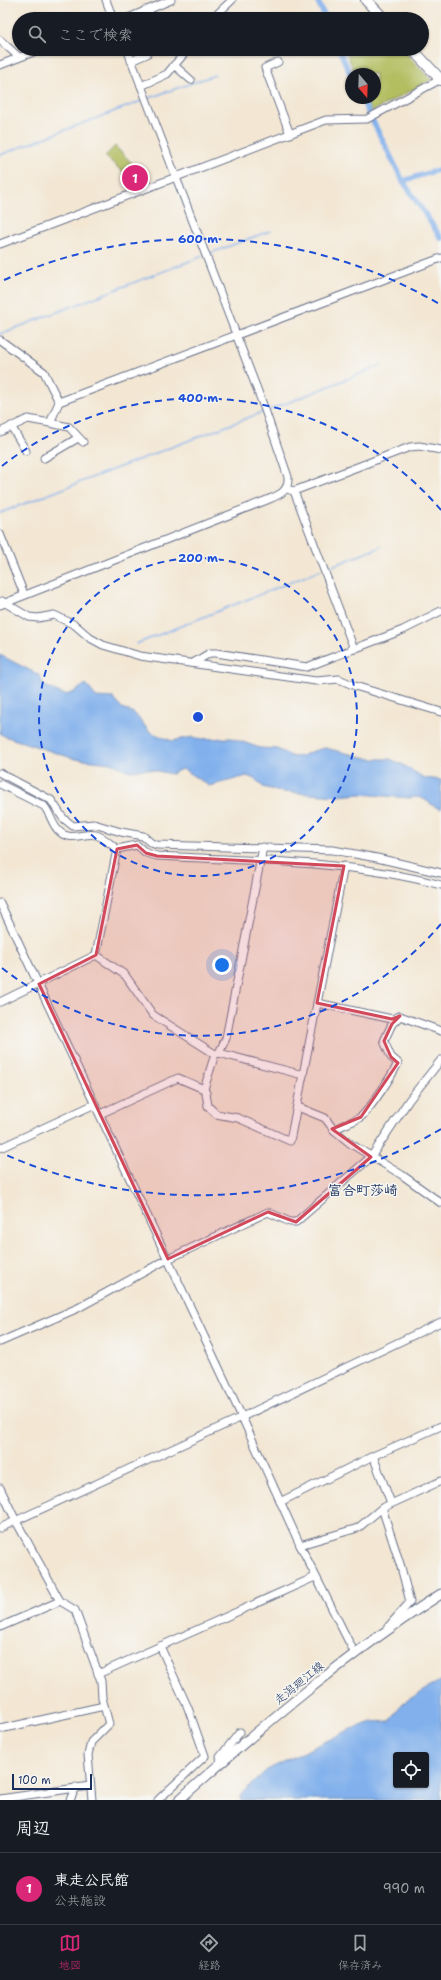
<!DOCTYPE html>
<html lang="ja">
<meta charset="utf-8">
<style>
:root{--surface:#171b24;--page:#20242c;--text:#f1f3f6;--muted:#9ea1a6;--line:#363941;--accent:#db2777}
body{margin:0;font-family:"Shantell Sans","Klee One",sans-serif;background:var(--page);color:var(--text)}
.controls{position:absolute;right:12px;bottom:12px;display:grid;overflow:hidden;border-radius:4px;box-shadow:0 1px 3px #0004}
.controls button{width:36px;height:36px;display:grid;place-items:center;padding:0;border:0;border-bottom:1px solid var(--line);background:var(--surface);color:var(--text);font:20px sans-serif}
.compass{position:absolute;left:345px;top:68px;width:36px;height:36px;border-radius:50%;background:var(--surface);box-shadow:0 1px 3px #0004;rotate:161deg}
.scale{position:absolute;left:12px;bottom:10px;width:80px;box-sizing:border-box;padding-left:4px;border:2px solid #1b2f5e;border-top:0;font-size:11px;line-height:14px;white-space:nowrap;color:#1b2f5e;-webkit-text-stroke:3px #f6f6f2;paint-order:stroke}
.you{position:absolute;left:222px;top:965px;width:14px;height:14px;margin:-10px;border:3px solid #fff;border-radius:50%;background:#1a73e8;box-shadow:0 0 0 6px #1a73e833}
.badge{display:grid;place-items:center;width:26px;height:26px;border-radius:50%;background:var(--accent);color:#fff;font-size:13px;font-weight:700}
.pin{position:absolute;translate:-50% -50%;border:2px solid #fff;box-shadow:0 1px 4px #0006}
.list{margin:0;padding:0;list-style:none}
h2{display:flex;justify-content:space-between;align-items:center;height:52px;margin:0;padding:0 16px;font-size:17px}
h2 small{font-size:13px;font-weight:400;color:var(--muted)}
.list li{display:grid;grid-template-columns:26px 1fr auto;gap:12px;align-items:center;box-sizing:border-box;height:72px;padding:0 16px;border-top:1px solid var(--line)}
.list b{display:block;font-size:15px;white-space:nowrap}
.list p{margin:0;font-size:13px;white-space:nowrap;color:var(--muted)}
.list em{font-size:13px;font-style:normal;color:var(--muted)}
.icon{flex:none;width:22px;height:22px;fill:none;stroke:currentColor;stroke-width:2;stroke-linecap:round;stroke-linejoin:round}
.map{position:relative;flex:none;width:441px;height:1800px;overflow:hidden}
.search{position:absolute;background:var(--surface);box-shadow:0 1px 3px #0004;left:12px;right:12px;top:12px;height:44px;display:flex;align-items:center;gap:10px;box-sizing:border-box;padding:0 14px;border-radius:22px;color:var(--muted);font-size:15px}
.sheet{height:124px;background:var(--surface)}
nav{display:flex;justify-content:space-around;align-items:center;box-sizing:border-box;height:56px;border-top:1px solid var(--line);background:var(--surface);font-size:11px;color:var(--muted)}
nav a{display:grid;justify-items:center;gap:2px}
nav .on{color:var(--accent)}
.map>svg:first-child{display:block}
.green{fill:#b2be60;stroke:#66765f}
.water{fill:#81b0ec;stroke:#4e70a5;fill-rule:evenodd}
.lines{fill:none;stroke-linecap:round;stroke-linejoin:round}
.stream{stroke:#81b0ec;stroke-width:1.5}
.canal{stroke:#81b0ec;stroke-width:5.5}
.minor-casing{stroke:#676f87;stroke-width:9}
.major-casing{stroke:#676f87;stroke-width:11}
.highway-casing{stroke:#676f87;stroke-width:12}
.minor{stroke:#fff;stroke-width:7}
.major{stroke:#fff;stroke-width:9}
.highway{stroke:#fff;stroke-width:10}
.marked{fill:#d1495b;fill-opacity:0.2;stroke:#d1495b;stroke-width:3;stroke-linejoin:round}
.ring{fill:none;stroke:#1d4ed8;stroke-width:2;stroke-dasharray:7 5}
.labels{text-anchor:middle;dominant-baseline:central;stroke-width:3;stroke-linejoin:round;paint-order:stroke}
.street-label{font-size:12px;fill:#1b2f5e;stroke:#f6f6f2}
.quarter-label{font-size:14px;font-weight:bold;fill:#1b2f5e;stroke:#f6f6f2}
.centre{fill:#1d4ed8;stroke:#f6f6f2;stroke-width:2}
.ring-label{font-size:12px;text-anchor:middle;font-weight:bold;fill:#1d4ed8;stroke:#f6f6f2;stroke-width:3;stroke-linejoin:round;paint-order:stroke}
</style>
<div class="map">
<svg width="441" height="1800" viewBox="0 0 441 1800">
<rect width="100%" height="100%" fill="#f6f6f2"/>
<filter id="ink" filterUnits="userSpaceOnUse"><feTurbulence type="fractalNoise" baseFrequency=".025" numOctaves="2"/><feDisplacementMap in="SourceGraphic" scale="8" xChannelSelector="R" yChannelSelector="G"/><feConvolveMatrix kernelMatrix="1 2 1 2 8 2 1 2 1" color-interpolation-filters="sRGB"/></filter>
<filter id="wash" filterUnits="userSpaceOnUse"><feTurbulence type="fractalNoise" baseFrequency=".012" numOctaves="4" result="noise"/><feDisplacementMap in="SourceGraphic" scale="16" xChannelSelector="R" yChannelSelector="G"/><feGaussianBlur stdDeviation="0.9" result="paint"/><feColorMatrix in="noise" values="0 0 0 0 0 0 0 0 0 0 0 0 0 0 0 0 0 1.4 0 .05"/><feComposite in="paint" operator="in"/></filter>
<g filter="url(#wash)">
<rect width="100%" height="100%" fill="#f3e7d4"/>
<!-- green -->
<g class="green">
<polygon points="345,49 402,49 431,80 371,112 365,98 375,98 375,74 355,74"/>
<polygon points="115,146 134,165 125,174 105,156"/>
</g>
<!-- water -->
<g class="water">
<path d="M0,655L39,675L44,686C51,688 55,691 62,694C69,697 80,688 86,684L96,697L113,698L122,708L134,713L150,732L172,741L193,737L201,739L231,738L260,748L277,749L293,757L302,756L313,751L325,748L371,759H390L403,765L424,778L441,780V809C427,805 426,794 409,798L360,794L337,796L283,792L263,787L255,779L247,776L209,786L183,769L179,770L172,774L147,769L130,771L111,763L75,759L4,736L0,733Z"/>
<path d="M441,1680V1800H240L241,1794L267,1770L351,1729L372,1722L390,1721L403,1703ZM396,1755H426V1785H396Z"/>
</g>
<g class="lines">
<!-- stream -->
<g class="stream">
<polyline points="41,53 50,49"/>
<polyline points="149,98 215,75"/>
<polyline points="0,155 144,100"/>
<polyline points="208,254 270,231"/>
<polyline points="0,334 203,256"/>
<polyline points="267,411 382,365"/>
<polyline points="0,513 263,412"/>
<polyline points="327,568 381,547"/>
<polyline points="136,644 321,570"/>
</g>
<!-- canal -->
<g class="canal">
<polyline points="317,0 326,19"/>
<polyline points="339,49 351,76"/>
<polyline points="361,98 403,181 441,238"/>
<polyline points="403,181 441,169"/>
</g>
</g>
</g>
<g filter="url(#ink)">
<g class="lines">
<!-- minor casing -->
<g class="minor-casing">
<g id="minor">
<polyline points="106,0 113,19"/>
<polyline points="145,10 156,19"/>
<polyline points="126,19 171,0"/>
<polyline points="212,19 232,0"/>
<polyline points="0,40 19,57"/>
<polyline points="131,61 147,54 145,49"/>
<polyline points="278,62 265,68 290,134"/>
<polyline points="0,65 41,49"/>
<polyline points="174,65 191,80"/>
<polyline points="141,86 167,74 188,49"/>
<polyline points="0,244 326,120 367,119 441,79"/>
<polyline points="0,340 44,372 59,402 50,423 28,419 0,432"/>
<polyline points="59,402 441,258"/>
<polyline points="50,423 69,427 83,442"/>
<polyline points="11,426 26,451"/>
<polyline points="44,458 78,438"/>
<polyline points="290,490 294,491 410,447 419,446 441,450"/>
<polyline points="294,491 354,649"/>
<polyline points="0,534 24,594"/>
<polyline points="2,601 29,617 38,618 54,615 75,625 90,638 103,645 140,656 316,681 339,679 355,686 441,712"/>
<path d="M0,605L267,500C279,495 289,492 288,477L265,410L127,49"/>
<polyline points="193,663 210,653 216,653 307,667 403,630 441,611"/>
<polyline points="0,773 51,800 63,818 73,826 94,824 121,832 143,836 151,843 157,845 333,850 377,858 441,873"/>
<path d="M0,784L44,806C51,814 52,826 60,832C71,842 84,832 96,835C104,837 110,844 117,849L137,845L146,853L157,856C252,861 348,860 441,885"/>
<polyline points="0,903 242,1417 300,1545 355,1654"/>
<polyline points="96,955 125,975 153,1015 215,1054 219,1053 303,1075"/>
<polyline points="96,955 117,849"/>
<polyline points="0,1002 96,955"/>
<polyline points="317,1003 392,1019 400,1016 441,1031"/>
<polyline points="219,1053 226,1038 263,847"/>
<polyline points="204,1089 215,1054"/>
<polyline points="298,1107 325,1118 334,1130 351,1144 402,1175 441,1203"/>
<polyline points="100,1114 178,1078 204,1089 206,1093 208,1106 216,1114 238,1118 290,1141 344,866"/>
<path d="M334,1130C342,1124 355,1122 362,1116C372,1106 392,1076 398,1063L391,1057L384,1041L392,1024L400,1016"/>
<polyline points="0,1148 95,1104"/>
<polyline points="0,1342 78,1308 168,1259 268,1212 290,1222 296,1222 371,1157 409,1100 441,1060"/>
<polyline points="373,1456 391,1503"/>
<polyline points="0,1488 16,1521 60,1601 75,1610 101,1681 102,1698 109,1724 91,1742 88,1755 92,1800"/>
<polyline points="280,1502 373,1456 441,1426"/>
<polyline points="382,1508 401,1567 410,1602 388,1627"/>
<polyline points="0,1528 242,1417 441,1322"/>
<polyline points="300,1545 358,1528 382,1508 441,1481"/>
<polyline points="0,1627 60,1601"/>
<polyline points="98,1674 315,1577"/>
<polyline points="0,1729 104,1706"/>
<polyline points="221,1763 220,1757 240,1732"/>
<polyline points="0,1799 90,1786"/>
<polyline points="70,1800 76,1787"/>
<polyline points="158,1800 205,1756 188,1708 160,1646"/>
</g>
</g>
<!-- major casing -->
<g class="major-casing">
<path id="major" d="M179,1800C262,1726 347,1654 441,1594"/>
</g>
<!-- highway casing -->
<g class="highway-casing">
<g id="highway">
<polyline points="366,0 384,19"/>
<polyline points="412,49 441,80"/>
</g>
</g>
<!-- minor -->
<use href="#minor" class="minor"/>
<!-- major -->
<use href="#major" class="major"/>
<!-- highway -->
<use href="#highway" class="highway"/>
</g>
</g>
<!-- marked area -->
<path class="marked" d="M137,845L146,853L157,856L344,866L317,1003L392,1019L400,1016L392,1024L384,1041L391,1057L398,1063L361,1117L332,1129L371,1157L296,1222L268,1212L168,1259L39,984L96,955L117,849Z"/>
<!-- distance rings -->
<g class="ring">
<circle cx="198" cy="717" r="159"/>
<path d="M441 924A319 319 0 0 1 2 968M2 466A319 319 0 0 1 441 510"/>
<path d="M441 1129A478 478 0 0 1 4 1154M4 280A478 478 0 0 1 441 305"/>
</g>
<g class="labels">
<!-- street labels -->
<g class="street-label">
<text transform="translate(299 1683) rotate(-39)">走潟廻江線</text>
</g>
<!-- quarter labels -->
<g class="quarter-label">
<text x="363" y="1190">富合町莎崎</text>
</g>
</g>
<circle cx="198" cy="717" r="6" class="centre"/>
<g class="ring-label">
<text x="198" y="243">600 m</text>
<text x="198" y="402">400 m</text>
<text x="198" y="562">200 m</text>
</g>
</svg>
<div class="controls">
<button><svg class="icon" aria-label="locate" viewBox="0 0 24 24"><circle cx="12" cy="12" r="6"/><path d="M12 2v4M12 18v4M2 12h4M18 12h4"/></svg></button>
</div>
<svg class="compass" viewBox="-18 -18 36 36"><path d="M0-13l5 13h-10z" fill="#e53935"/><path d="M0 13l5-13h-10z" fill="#9ea1a6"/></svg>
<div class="scale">100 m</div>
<div class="you"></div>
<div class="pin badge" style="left:135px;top:178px">1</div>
<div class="search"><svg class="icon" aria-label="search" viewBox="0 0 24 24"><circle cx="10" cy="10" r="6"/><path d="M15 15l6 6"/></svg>ここで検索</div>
</div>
<section class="sheet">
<h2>周辺<small></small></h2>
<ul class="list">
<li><span class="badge">1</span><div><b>東走公民館</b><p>公共施設</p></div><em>990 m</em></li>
</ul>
</section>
<nav>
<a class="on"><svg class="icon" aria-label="map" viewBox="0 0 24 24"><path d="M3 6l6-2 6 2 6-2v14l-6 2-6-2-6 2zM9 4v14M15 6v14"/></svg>地図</a>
<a><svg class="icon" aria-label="directions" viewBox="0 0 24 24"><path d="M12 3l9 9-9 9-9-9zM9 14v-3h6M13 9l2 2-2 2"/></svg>経路</a>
<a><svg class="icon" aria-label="saved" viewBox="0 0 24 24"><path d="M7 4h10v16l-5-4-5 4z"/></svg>保存済み</a>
</nav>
